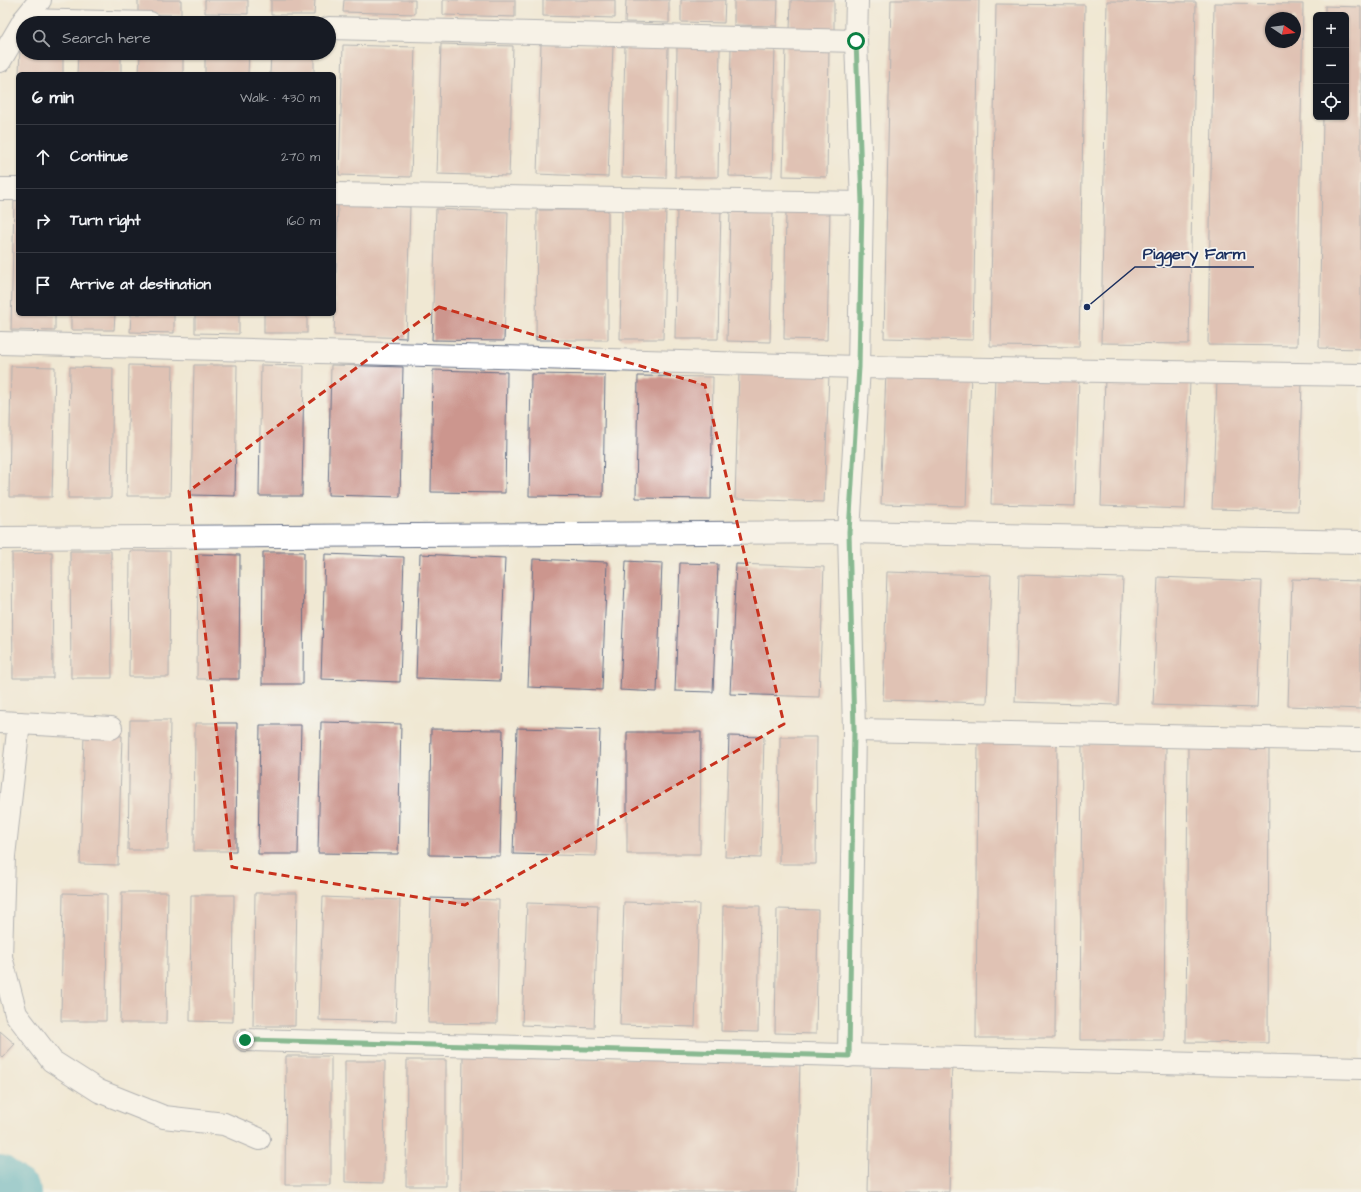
<!DOCTYPE html>
<meta charset="utf-8">
<style>
:root{--surface:#171b24;--page:#242831;--text:#f1f3f6;--muted:#9ea1a6;--line:#363941}
body{margin:0;font-family:"Architects Daughter",sans-serif;background:var(--page);color:var(--text)}
.controls{position:absolute;right:12px;top:12px;display:grid;overflow:hidden;border-radius:6px;box-shadow:0 1px 3px #0004}
.controls button{width:36px;height:36px;display:grid;place-items:center;padding:0;border:0;border-bottom:1px solid var(--line);background:var(--surface);color:var(--text);font:20px sans-serif}
.compass{position:absolute;left:1265px;top:12px;width:36px;height:36px;border-radius:50%;background:var(--surface);box-shadow:0 1px 3px #0004;rotate:103deg}
.stop{position:absolute;width:12px;height:12px;margin:-9px;border:3px solid #0b8043;border-radius:50%;background:#fff}
.stop.end{background:#0b8043;border-color:#fff;box-shadow:0 1px 4px #0008}
.list{margin:0;padding:0;list-style:none}
h2{display:flex;justify-content:space-between;align-items:center;height:52px;margin:0;padding:0 16px;font-size:17px}
h2 small{font-size:13px;font-weight:400;color:var(--muted)}
.list li{display:grid;grid-template-columns:26px 1fr auto;gap:12px;align-items:center;box-sizing:border-box;height:64px;padding:0 16px;border-top:1px solid var(--line)}
.list b{display:block;font-size:15px;white-space:nowrap}
.list em{font-size:13px;font-style:normal;color:var(--muted)}
.icon{flex:none;width:22px;height:22px;fill:none;stroke:currentColor;stroke-width:2;stroke-linecap:round;stroke-linejoin:round}
.map{position:relative;flex:none;width:1361px;height:1192px;overflow:hidden}
.search{position:absolute;background:var(--surface);box-shadow:0 1px 3px #0004;left:16px;top:16px;width:320px;height:44px;display:flex;align-items:center;gap:10px;box-sizing:border-box;padding:0 14px;border-radius:22px;color:var(--muted);font-size:15px}
.panel{position:absolute;background:var(--surface);box-shadow:0 1px 3px #0004;left:16px;top:72px;width:320px;height:244px;border-radius:6px}
.map>svg:first-child{display:block}
.lines{fill:none;stroke-linecap:round;stroke-linejoin:round}
.river{stroke:#44adc3;stroke-width:44}
.building{fill:#cc968e;fill-rule:evenodd}
.minor-casing{stroke:#667087;stroke-width:24}
.minor{stroke:#fff;stroke-width:22}
.route{stroke:#0b8043;stroke-width:5}
.marked{fill:none;stroke:#c8321e;stroke-width:3;stroke-dasharray:8 5;stroke-linejoin:round}
.leader{fill:none;stroke:#1b2f5e;stroke-width:1.5}
.callout-dot{fill:#1b2f5e;stroke:#f6f6f2;stroke-width:1.5}
.callout-label{font-size:16px;text-anchor:middle;font-weight:bold;fill:#1b2f5e;stroke:#f6f6f2;stroke-width:3.5;stroke-linejoin:round;paint-order:stroke}
</style>
<div class="map">
<svg width="1361" height="1192" viewBox="0 0 1361 1192">
<rect width="100%" height="100%" fill="#f6f6f2"/>
<filter id="ink" filterUnits="userSpaceOnUse"><feTurbulence type="fractalNoise" baseFrequency=".025" numOctaves="2"/><feDisplacementMap in="SourceGraphic" scale="8" xChannelSelector="R" yChannelSelector="G"/><feConvolveMatrix kernelMatrix="1 2 1 2 8 2 1 2 1" color-interpolation-filters="sRGB"/></filter>
<filter id="wash" filterUnits="userSpaceOnUse"><feTurbulence type="fractalNoise" baseFrequency=".012" numOctaves="4" result="noise"/><feDisplacementMap in="SourceGraphic" scale="16" xChannelSelector="R" yChannelSelector="G"/><feGaussianBlur stdDeviation="0.9" result="paint"/><feColorMatrix in="noise" values="0 0 0 0 0 0 0 0 0 0 0 0 0 0 0 0 0 1.4 0 .05"/><feComposite in="paint" operator="in"/></filter>
<g filter="url(#wash)">
<rect width="100%" height="100%" fill="#f0e8d3"/>
<g class="lines">
<!-- river -->
<polyline class="river" points="0,1177 19,1192"/>
</g>
<g id="blocks">
<!-- building -->
<g class="building">
<polygon points="138,0 181,0 181,15 138,14"/>
<polygon points="205,0 248,0 248,14 205,13"/>
<polygon points="271,0 315,0 314,15 271,15"/>
<polygon points="344,0 415,0 415,14 343,12"/>
<polygon points="443,0 515,0 515,17 443,15"/>
<polygon points="543,0 615,0 615,18 543,16"/>
<polygon points="626,0 669,0 669,23 625,22"/>
<polygon points="681,0 725,0 724,23 681,22"/>
<polygon points="734,0 778,0 777,26 734,25"/>
<polygon points="791,0 834,0 834,30 790,30"/>
<polygon points="891,0 979,0 973,340 884,338"/>
<polygon points="1107,1 1196,2 1189,344 1101,343"/>
<path d="M1214,3L1303,4L1297,346L1208,345ZM1271,18H1295V42H1271Z"/>
<polygon points="996,4 1085,5 1079,347 990,346"/>
<polygon points="1325,6 1361,7 1361,349 1319,348 1323,117 1346,117 1346,15 1325,15"/>
<polygon points="441,44 513,46 509,176 437,174"/>
<polygon points="541,44 613,46 608,177 537,174"/>
<polygon points="343,45 415,47 411,177 339,175"/>
<polygon points="786,45 829,47 827,177 783,176"/>
<polygon points="20,46 23,46 23,53 63,53 63,74 19,74"/>
<polygon points="625,46 668,47 666,178 622,177"/>
<polygon points="731,46 775,46 772,177 729,176"/>
<polygon points="677,47 720,47 718,177 675,177"/>
<polygon points="78,53 121,53 121,74 77,74"/>
<polygon points="140,53 183,53 183,74 139,74"/>
<polygon points="205,53 249,53 248,74 205,74"/>
<polygon points="271,53 314,53 314,74 270,74"/>
<polygon points="14,200 18,200 18,314 55,314 55,331 11,330"/>
<polygon points="338,205 410,207 406,338 334,335"/>
<polygon points="622,208 666,209 663,339 620,339"/>
<polygon points="677,208 721,209 718,339 675,339"/>
<polygon points="436,209 508,212 504,341 432,340"/>
<polygon points="786,209 830,209 827,340 784,339"/>
<polygon points="537,210 608,210 608,340 536,340"/>
<polygon points="730,210 773,211 770,342 727,341"/>
<polygon points="71,314 115,314 114,330 71,330"/>
<polygon points="131,314 174,314 174,333 130,332"/>
<polygon points="195,314 239,314 239,334 195,333"/>
<rect x="264" y="314" width="43" height="19"/>
<polygon points="129,365 173,366 170,496 127,496"/>
<polygon points="194,365 237,365 235,496 191,495"/>
<polygon points="261,365 304,366 302,496 259,496"/>
<polygon points="331,365 403,367 400,497 328,495"/>
<polygon points="11,366 55,367 52,497 9,497"/>
<polygon points="70,367 113,368 111,498 68,498"/>
<polygon points="433,370 507,372 505,493 431,492"/>
<polygon points="886,371 971,374 966,506 881,504"/>
<polygon points="739,372 829,375 824,502 735,499"/>
<polygon points="531,374 605,375 603,497 529,496"/>
<polygon points="995,375 1079,377 1075,506 991,504"/>
<polygon points="638,376 713,377 711,499 636,498"/>
<polygon points="1105,378 1190,381 1185,509 1101,506"/>
<polygon points="1217,380 1302,383 1298,511 1212,509"/>
<polygon points="70,551 111,551 112,678 71,678"/>
<polygon points="130,551 170,551 169,677 129,677"/>
<polygon points="52,552 53,678 13,678 12,553"/>
<polygon points="263,552 304,552 303,684 262,684"/>
<polygon points="198,554 240,555 239,679 197,679"/>
<polygon points="325,554 404,557 400,682 321,679"/>
<polygon points="420,554 505,558 500,681 416,678"/>
<polygon points="533,559 607,562 602,690 528,687"/>
<polygon points="626,561 662,563 657,692 620,690"/>
<polygon points="680,563 718,564 713,692 675,691"/>
<polygon points="736,564 824,567 819,697 730,694"/>
<polygon points="887,572 991,575 987,703 883,700"/>
<polygon points="1019,575 1123,578 1118,705 1015,702"/>
<polygon points="1158,577 1262,581 1257,708 1153,705"/>
<polygon points="1292,579 1361,581 1361,709 1288,706"/>
<polygon points="130,720 170,720 168,850 128,850"/>
<polygon points="321,722 401,724 398,854 318,853"/>
<polygon points="195,723 237,723 236,851 194,851"/>
<polygon points="260,725 301,725 298,854 258,854"/>
<polygon points="517,728 600,730 596,856 513,854"/>
<polygon points="431,729 503,730 500,856 429,855"/>
<polygon points="627,732 701,732 700,854 627,854"/>
<polygon points="84,735 122,736 118,865 80,864"/>
<polygon points="729,736 764,737 761,858 725,857"/>
<polygon points="780,737 817,737 816,864 779,864"/>
<polygon points="978,739 1057,739 1055,1038 976,1038"/>
<polygon points="1082,744 1166,744 1164,1040 1080,1040"/>
<polygon points="1188,744 1269,745 1268,1043 1186,1042"/>
<polygon points="122,892 168,892 166,1023 120,1023"/>
<polygon points="63,893 107,894 106,1021 61,1021"/>
<polygon points="255,893 297,893 295,1026 253,1026"/>
<polygon points="191,895 234,895 233,1022 190,1021"/>
<polygon points="323,897 400,900 396,1022 319,1020"/>
<polygon points="431,898 499,900 497,1024 428,1023"/>
<polygon points="624,902 699,904 695,1027 620,1025"/>
<polygon points="527,903 598,905 594,1028 522,1025"/>
<polygon points="723,906 760,906 758,1032 721,1031"/>
<polygon points="777,909 818,910 816,1034 775,1033"/>
<polygon points="0,1031 15,1044 2,1058 0,1056"/>
<polygon points="286,1056 331,1056 331,1185 285,1185"/>
<polygon points="463,1056 800,1062 797,1192 461,1192"/>
<polygon points="407,1060 446,1060 446,1186 406,1186"/>
<polygon points="871,1060 952,1062 949,1192 868,1192"/>
<polygon points="345,1061 385,1061 384,1183 345,1182"/>
</g>
</g>
</g>
<g filter="url(#ink)">
<use href="#blocks" fill-opacity="0" stroke="#667087" stroke-width="1"/>
<g class="lines">
<!-- minor casing -->
<g class="minor-casing">
<g id="minor">
<polyline points="24,20 150,23"/>
<polyline points="329,28 856,41"/>
<polyline points="0,61 24,20 40,0"/>
<polyline points="0,189 18,189"/>
<polyline points="334,194 862,203"/>
<polyline points="0,343 859,367 1361,375"/>
<polyline points="0,538 849,532 1361,542"/>
<polyline points="0,722 111,728"/>
<polyline points="19,723 4,856 1,957 16,1014 52,1061 99,1091 164,1117 224,1124 259,1139"/>
<polyline points="854,730 1361,740"/>
<polyline points="245,1040 1361,1068"/>
<polyline points="849,1056 854,730 849,532 859,367 862,203 856,41 857,0"/>
</g>
</g>
<!-- minor -->
<use href="#minor" class="minor"/>
</g>
</g>
<g class="lines" filter="url(#ink)">
<!-- route -->
<polyline class="route" points="245,1040 849,1056 854,730 849,532 859,367 862,203 856,41"/>
</g>
<!-- marked area -->
<path d="M0 0H1361V1192H0ZM439,307L705,385L784,724L465,905L232,867L189,491Z" fill="#f0e8d3" fill-opacity=".55" fill-rule="evenodd"/>
<path class="marked" d="M439,307L705,385L784,724L465,905L232,867L189,491Z"/>
<!-- callouts -->
<path class="leader" d="M1087 307L1135 267H1254"/>
<circle class="callout-dot" cx="1087" cy="307" r="4"/>
<g class="callout-label">
<text x="1194" y="259">Piggery Farm</text>
</g>
</svg>
<div class="controls">
<button>+</button>
<button>−</button>
<button><svg class="icon" aria-label="locate" viewBox="0 0 24 24"><circle cx="12" cy="12" r="6"/><path d="M12 2v4M12 18v4M2 12h4M18 12h4"/></svg></button>
</div>
<svg class="compass" viewBox="-18 -18 36 36"><path d="M0-13l5 13h-10z" fill="#e53935"/><path d="M0 13l5-13h-10z" fill="#9ea1a6"/></svg>
<div class="stop" style="left:856px;top:41px"></div>
<div class="stop end" style="left:245px;top:1040px"></div>
<div class="search"><svg class="icon" aria-label="search" viewBox="0 0 24 24"><circle cx="10" cy="10" r="6"/><path d="M15 15l6 6"/></svg>Search here</div>
<section class="panel">
<h2>6 min<small>Walk · 430 m</small></h2>
<ul class="list">
<li><svg class="icon" aria-label="ahead" viewBox="0 0 24 24"><path d="M12 20V5M6 11l6-6 6 6"/></svg><div><b>Continue</b></div><em>270 m</em></li>
<li><svg class="icon" aria-label="right" viewBox="0 0 24 24"><path d="M7 20v-9h11M14 6l5 5-5 5"/></svg><div><b>Turn right</b></div><em>160 m</em></li>
<li><svg class="icon" aria-label="arrive" viewBox="0 0 24 24"><path d="M6 21V4h12l-3 4 3 4H6"/></svg><div><b>Arrive at destination</b></div></li>
</ul>
</section>
</div>
